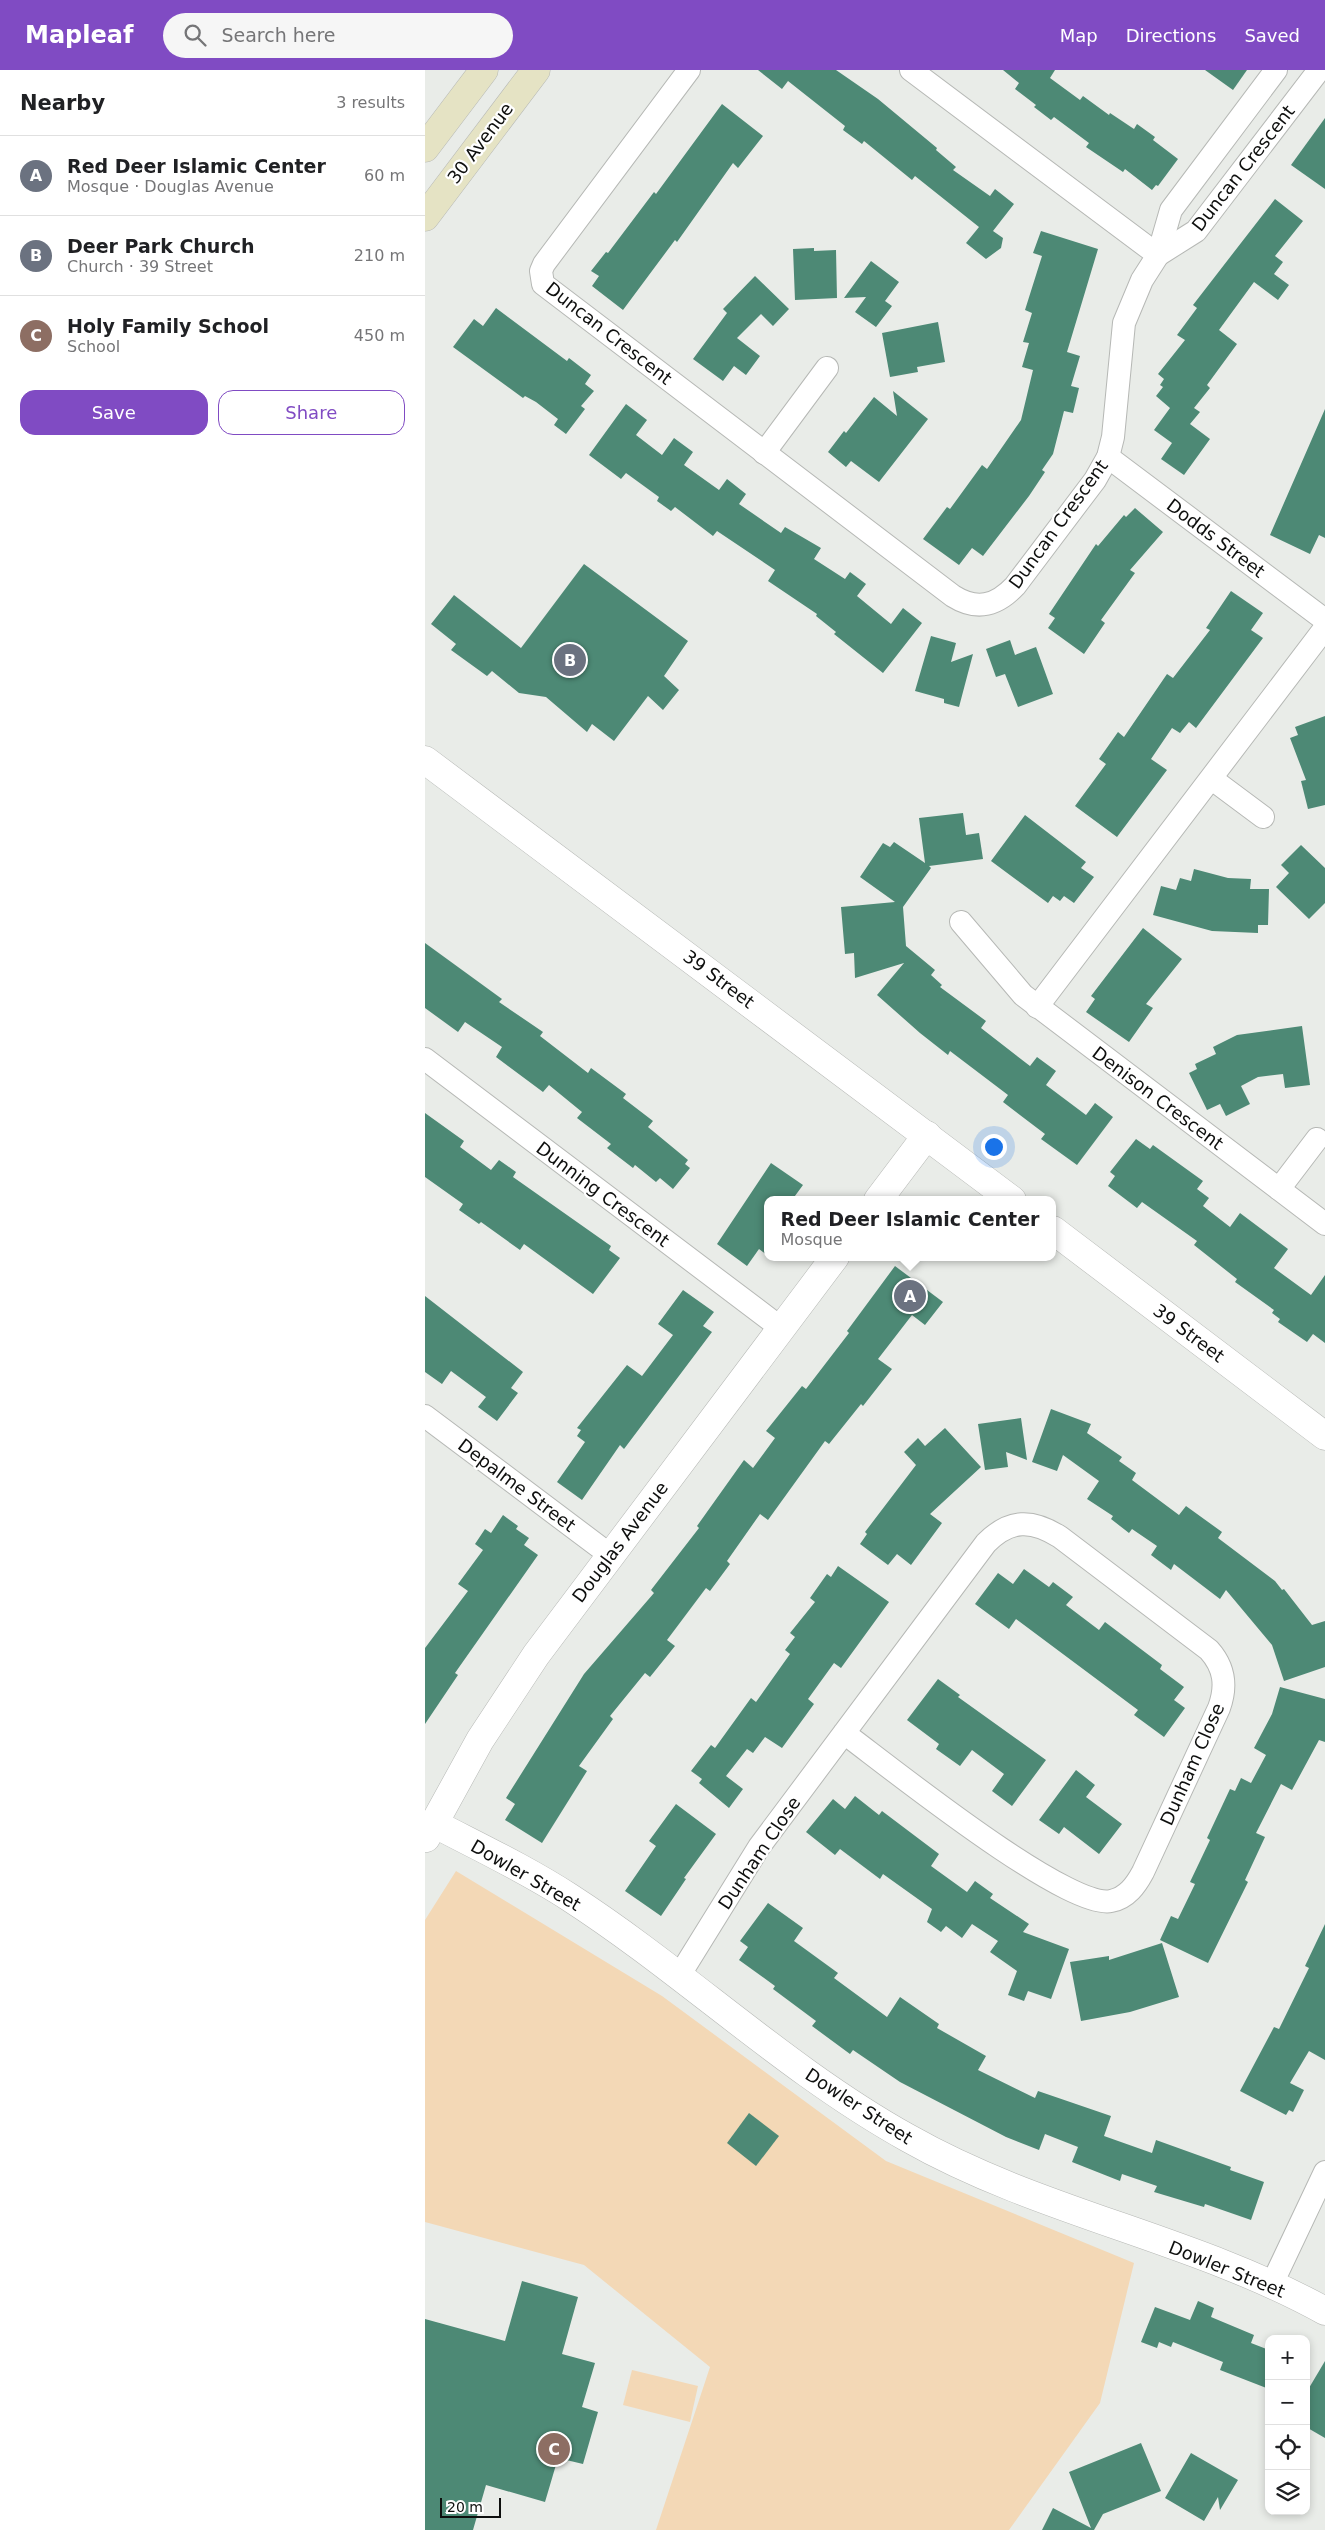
<!DOCTYPE html>
<meta charset="utf-8">
<style>
:root{--surface:#fff;--page:#f6f6f6;--text:#202124;--muted:#757577;--line:#e0e0e0;--accent:#804bc3}
body{margin:0;font-family:"DejaVu Sans",sans-serif;background:var(--page);color:var(--text)}
.controls{position:absolute;right:15px;bottom:15px;display:grid;overflow:hidden;border-radius:10px;box-shadow:0 2px 8px #0003}
.controls button{width:45px;height:45px;display:grid;place-items:center;padding:0;border:0;border-bottom:1px solid var(--line);background:var(--surface);color:var(--text);font:25px sans-serif}
.scale{position:absolute;left:15px;bottom:12px;width:61px;box-sizing:border-box;padding-left:5px;border:2px solid #0e0f0e;border-top:0;font-size:14px;line-height:18px;white-space:nowrap;color:#0e0f0e;-webkit-text-stroke:4px #fff;paint-order:stroke}
.you{position:absolute;left:568px;top:1076px;width:18px;height:18px;margin:-12px;border:4px solid #fff;border-radius:50%;background:#1a73e8;box-shadow:0 0 0 8px #1a73e833}
.badge{display:grid;place-items:center;width:32px;height:32px;border-radius:50%;background:var(--accent);color:#fff;font-size:16px;font-weight:700}
.pin{position:absolute;translate:-50% -50%;border:2px solid #fff;box-shadow:0 1px 5px #0006}
.popup{position:absolute;left:339px;top:1126px;width:292px;height:65px;box-sizing:border-box;display:grid;place-content:center;border-radius:10px;background:var(--surface);filter:drop-shadow(0 1px 4px #0005);font-size:16px;white-space:nowrap;color:var(--muted)}
.popup b{font-size:19px;color:var(--text)}
.popup::after{content:'';position:absolute;left:50%;top:100%;margin-left:-10px;border:10px solid transparent;border-top-color:var(--surface)}
.list{margin:0;padding:0;list-style:none}
h2{display:flex;justify-content:space-between;align-items:center;height:65px;margin:0;padding:0 20px;font-size:21px}
h2 small{font-size:16px;font-weight:400;color:var(--muted)}
.list li{display:grid;grid-template-columns:32px 1fr auto;gap:15px;align-items:center;box-sizing:border-box;height:80px;padding:0 20px;border-top:1px solid var(--line)}
.list b{display:block;font-size:19px;white-space:nowrap}
.list p{margin:0;font-size:16px;white-space:nowrap;color:var(--muted)}
.list em{font-size:16px;font-style:normal;color:var(--muted)}
.actions{display:flex;gap:10px;padding:15px 20px}
.actions a{flex:1;padding:11px 0;border:1px solid var(--accent);border-radius:15px;text-align:center;font-size:18px;color:var(--accent)}
.actions .main{background:var(--accent);color:#fff}
.icon{flex:none;width:28px;height:28px;fill:none;stroke:currentColor;stroke-width:2;stroke-linecap:round;stroke-linejoin:round}
.map{position:relative;flex:none;width:900px;height:2460px;overflow:hidden}
header{display:flex;align-items:center;gap:30px;box-sizing:border-box;height:70px;padding:0 25px;background:var(--accent);color:#fff}
header strong{font-size:24px}
nav{display:flex;gap:28px;margin-inline-start:auto;font-size:18px}
.search{width:350px;height:45px;background:var(--page);display:flex;align-items:center;gap:12px;box-sizing:border-box;padding:0 18px;border-radius:28px;color:var(--muted);font-size:19px}
main{display:flex}
aside{flex:1;background:var(--surface)}
.map>svg:first-child{display:block}
.green{fill:#f3d8b6}
.building{fill:#4d8975}
.lines{fill:none;stroke-linecap:round;stroke-linejoin:round}
.minor-casing{stroke:#b6b8b5;stroke-width:24}
.tertiary-casing{stroke:#b6b8b5;stroke-width:29}
.secondary-casing{stroke:#b6b8b5;stroke-width:29}
.minor{stroke:#fff;stroke-width:22}
.tertiary{stroke:#fff;stroke-width:28}
.secondary{stroke:#e5e3c4;stroke-width:28}
.labels{text-anchor:middle;dominant-baseline:central;stroke-width:4.5;stroke-linejoin:round;paint-order:stroke}
.street-label{font-size:18px;fill:#0e0f0e;stroke:#fff}
</style>
<header>
<strong>Mapleaf</strong>
<div class="search"><svg class="icon" aria-label="search" viewBox="0 0 24 24"><circle cx="10" cy="10" r="6"/><path d="M15 15l6 6"/></svg>Search here</div>
<nav><a>Map</a><a>Directions</a><a>Saved</a></nav>
</header>
<main>
<aside>
<h2>Nearby<small>3 results</small></h2>
<ul class="list">
<li><span class="badge" style="background:#6b7280">A</span><div><b>Red Deer Islamic Center</b><p>Mosque · Douglas Avenue</p></div><em>60 m</em></li>
<li><span class="badge" style="background:#6b7280">B</span><div><b>Deer Park Church</b><p>Church · 39 Street</p></div><em>210 m</em></li>
<li><span class="badge" style="background:#8d6e63">C</span><div><b>Holy Family School</b><p>School</p></div><em>450 m</em></li>
</ul>
<div class="actions"><a class="main">Save</a><a>Share</a></div>
</aside>
<div class="map">
<svg width="900" height="2460" viewBox="0 0 900 2460">
<rect width="100%" height="100%" fill="#e9ece8"/>
<!-- green -->
<g class="green">
<polygon points="31,1801 237,1926 461,2091 709,2193 675,2333 584,2460 231,2460 285,2297 159,2195 0,2152 0,1850"/>
<polygon points="207,2300 273,2316 265,2352 198,2335"/>
</g>
<!-- building -->
<g class="building">
<polygon points="333,0 411,0 453,29 512,78 511,80 531,97 528,100 565,126 570,119 589,134 568,161 578,168 576,178 561,189 541,173 554,157 490,106 487,110 439,71 437,74 418,60 420,56 363,11 357,19"/>
<polygon points="578,0 630,0 625,8 655,30 658,26 684,45 685,43 709,59 712,54 730,67 728,70 753,89 733,116 731,115 727,120 700,99 698,102 661,77 664,73 629,47 626,50 609,37 611,35 590,19 594,13"/>
<polygon points="780,0 822,0 808,20"/>
<polygon points="297,34 338,66 313,98 308,93 252,172 250,170 198,240 167,216 174,206 166,201 181,182 183,183 229,122 231,124"/>
<polygon points="900,48 900,119 866,95"/>
<polygon points="850,129 878,151 850,186 858,192 849,204 864,215 853,230 829,212 794,260 812,274 782,315 785,318 769,338 775,342 765,354 785,369 759,405 736,389 747,373 729,360 745,338 731,326 738,317 735,315 739,309 733,304 760,270 752,265 772,238 768,235"/>
<polygon points="616,161 673,179 642,282 655,286 646,316 654,318 648,343 639,341 628,384 617,400 620,402 604,426 558,486 547,478 534,495 498,469 522,437 525,439 557,395 562,399 596,350 608,300 597,297 604,273 598,272 607,243 600,240 617,186 608,183"/>
<polygon points="389,178 389,181 411,180 412,228 370,230 368,179"/>
<polygon points="446,191 474,212 460,231 467,236 451,257 430,242 441,227 419,228"/>
<polygon points="330,206 364,239 348,256 336,244 312,268 335,286 321,305 309,296 298,311 268,289 302,243 298,239"/>
<polygon points="71,238 142,291 144,288 166,305 160,314 169,321 156,336 160,339 141,364 129,355 133,349 111,332 100,326 98,328 28,277 49,249 58,256"/>
<polygon points="513,252 520,292 492,297 493,302 465,307 457,263"/>
<polygon points="468,321 503,349 454,412 426,391 421,397 403,382 419,361 421,363 449,327 472,346"/>
<polygon points="201,334 222,350 211,365 237,385 249,368 268,382 259,395 294,420 302,409 321,424 314,434 356,463 360,457 396,478 389,489 420,509 425,502 441,514 432,526 466,554 478,538 497,553 458,603 409,564 411,562 391,546 392,544 343,511 350,500 292,461 288,466 250,437 246,441 232,431 234,427 201,403 196,409 164,385"/>
<polygon points="900,339 900,468 894,465 885,484 845,465"/>
<polygon points="710,438 738,462 705,500 710,503 676,550 680,553 659,584 623,558 630,548 624,544 671,474 673,476 699,445 701,447"/>
<polygon points="159,494 263,571 239,606 254,620 238,640 223,626 189,671 167,654 162,662 121,627 94,623 67,601 62,606 26,580 31,574 6,554 29,525 96,578"/>
<polygon points="806,521 838,543 826,560 838,568 771,658 764,652 755,663 747,658 726,689 742,700 692,767 650,736 681,694 674,689 693,662 699,667 742,604 748,608 785,560 781,558"/>
<polygon points="506,566 531,573 526,592 548,584 534,637 519,633 519,629 490,621"/>
<polygon points="585,570 590,585 611,577 628,624 593,637 580,604 571,607 561,579"/>
<polygon points="900,646 900,735 883,739 876,711 881,710 865,668 873,665 870,657"/>
<polygon points="538,743 541,765 554,763 558,789 504,796 506,798 478,837 481,876 510,900 506,905 517,915 515,917 561,951 556,958 605,996 612,987 631,1001 621,1015 661,1045 670,1033 688,1047 652,1095 616,1069 620,1064 578,1032 583,1025 525,981 523,985 495,963 452,925 479,893 430,908 429,883 420,884 416,837 470,832 435,807 458,773 465,777 469,772 500,793 494,748"/>
<polygon points="600,745 661,792 656,798 669,807 649,833 639,826 635,831 628,826 623,833 566,791"/>
<polygon points="876,775 900,798 900,833 884,849 851,817 864,803 856,795"/>
<polygon points="769,799 803,808 826,809 825,819 844,819 843,855 833,855 833,863 787,861 728,845 736,816 751,820 755,808 766,811"/>
<polygon points="718,858 757,889 721,934 728,938 704,972 661,942 670,929 666,926"/>
<polygon points="0,873 77,929 74,932 118,962 115,966 163,1003 166,998 201,1024 198,1028 228,1051 223,1057 263,1090 260,1094 265,1098 248,1119 235,1108 231,1112 210,1095 208,1098 182,1078 186,1074 152,1048 157,1042 124,1015 118,1022 71,987 77,977 40,952 33,962 0,938"/>
<polygon points="877,956 885,1015 860,1018 858,1004 833,1007 816,1016 825,1034 801,1046 795,1034 782,1040 764,1003 772,999 770,994 791,984 788,977 812,965"/>
<polygon points="0,1043 39,1071 35,1077 66,1100 74,1090 91,1102 88,1107 186,1176 184,1180 195,1188 168,1224 99,1174 95,1180 56,1152 54,1154 34,1140 38,1134 0,1107"/>
<polygon points="711,1069 725,1079 728,1075 778,1111 772,1119 784,1128 778,1136 805,1157 815,1143 863,1179 849,1198 886,1225 900,1205 900,1273 888,1264 882,1272 853,1252 855,1249 847,1243 849,1240 810,1212 812,1209 769,1175 772,1171 717,1132 712,1138 683,1116 690,1106 685,1102"/>
<polygon points="346,1093 378,1115 367,1130 342,1130 342,1185 334,1179 322,1196 292,1174"/>
<polygon points="470,1196 518,1232 500,1255 487,1245 453,1289 467,1299 438,1336 436,1334 404,1374 400,1371 343,1450 335,1444 302,1491 305,1494 285,1521 281,1518 242,1570 250,1576 225,1607 220,1603 185,1646 188,1649 154,1696 162,1701 117,1773 80,1750 90,1734 81,1728 159,1604 229,1523 226,1520 274,1458 272,1456 319,1390 328,1398 350,1368 341,1361 377,1316 381,1319 424,1263 422,1261"/>
<polygon points="258,1220 289,1242 278,1256 287,1262 199,1379 195,1375 157,1430 132,1412 160,1372 152,1366 156,1360 152,1358 202,1295 217,1306 248,1265 233,1254"/>
<polygon points="0,1226 98,1302 86,1318 93,1323 72,1351 53,1337 61,1327 26,1301 17,1314 0,1302"/>
<polygon points="626,1339 666,1354 662,1363 697,1387 694,1391 711,1403 707,1410 754,1445 761,1436 797,1462 793,1468 850,1511 857,1520 859,1519 887,1555 900,1551 900,1597 859,1611 847,1575 801,1520 795,1529 749,1494 746,1500 726,1485 732,1476 707,1459 704,1463 686,1449 688,1446 662,1429 674,1411 638,1385 632,1401 607,1392"/>
<polygon points="596,1348 602,1390 581,1382 583,1397 560,1400 553,1354"/>
<polygon points="520,1358 556,1397 505,1444 517,1453 486,1495 472,1484 463,1495 435,1474 442,1464 440,1462 491,1395 479,1382 493,1368 500,1376"/>
<polygon points="78,1445 93,1456 91,1459 104,1468 99,1475 113,1485 30,1603 33,1605 0,1654 0,1578 43,1521 33,1514 58,1480 50,1474 60,1459 66,1463"/>
<polygon points="413,1496 464,1532 416,1598 409,1593 383,1629 389,1634 357,1678 340,1667 328,1683 322,1679 301,1706 318,1719 304,1738 274,1713 277,1709 266,1701 286,1675 290,1678 326,1628 331,1632 365,1584 360,1580 370,1567 365,1563 390,1532 385,1528 402,1504 406,1507"/>
<polygon points="599,1499 624,1517 628,1512 648,1527 641,1535 674,1560 680,1552 737,1595 735,1599 759,1617 749,1630 760,1638 739,1667 709,1645 713,1640 591,1549 584,1559 550,1534 573,1503 588,1514"/>
<polygon points="513,1609 535,1625 533,1627 621,1690 587,1736 567,1721 579,1704 547,1680 535,1696 511,1679 514,1674 482,1650"/>
<polygon points="855,1617 900,1629 900,1672 894,1670 867,1720 856,1714 831,1763 840,1767 820,1810 823,1812 783,1893 735,1870 746,1846 753,1849 770,1814 765,1812 785,1770 782,1768 805,1719 810,1721 816,1708 826,1713 841,1685 829,1678 847,1644"/>
<polygon points="651,1700 670,1715 661,1727 697,1754 674,1784 639,1757 634,1764 614,1750"/>
<polygon points="430,1726 454,1745 457,1741 514,1784 506,1796 542,1822 550,1811 568,1824 565,1828 604,1854 598,1862 644,1879 626,1929 603,1921 599,1931 583,1925 592,1901 565,1882 573,1871 547,1854 537,1868 521,1856 516,1862 502,1852 507,1839 458,1804 455,1809 415,1779 410,1785 381,1762 408,1729 420,1739"/>
<polygon points="251,1734 291,1764 259,1808 261,1809 236,1846 200,1821 231,1776 224,1771"/>
<polygon points="343,1833 378,1858 369,1871 413,1903 409,1908 462,1947 475,1927 514,1954 512,1958 561,1986 553,2000 610,2028 613,2021 686,2046 679,2066 727,2083 731,2070 806,2097 805,2100 839,2112 826,2150 780,2134 779,2137 729,2122 732,2116 697,2104 695,2111 647,2092 653,2077 620,2064 614,2080 581,2067 475,2012 428,1980 425,1984 387,1956 391,1951 348,1919 350,1916 314,1890 323,1877 315,1871"/>
<polygon points="900,1854 900,1990 884,1981 865,2013 879,2020 868,2042 864,2040 861,2045 815,2021 849,1957 854,1959 884,1898 880,1896"/>
<polygon points="737,1873 754,1927 705,1942 656,1951 645,1892 684,1886 684,1890"/>
<polygon points="324,2043 354,2066 331,2096 302,2073"/>
<polygon points="97,2211 153,2227 137,2284 170,2293 157,2337 173,2342 158,2394 133,2388 120,2432 61,2415 48,2460 0,2460 0,2249 80,2271"/>
<polygon points="773,2231 789,2238 786,2247 829,2265 826,2273 844,2280 844,2319 795,2300 798,2292 748,2272 746,2277 734,2272 732,2278 716,2272 730,2237 765,2250"/>
<polygon points="900,2291 900,2368 881,2357 881,2323"/>
<polygon points="716,2373 736,2421 678,2444 669,2460 617,2460 628,2438 666,2458 644,2402"/>
<polygon points="766,2383 813,2410 795,2440 793,2427 779,2451 740,2428"/>
</g>
<g class="lines">
<!-- minor casing -->
<g class="minor-casing">
<g id="minor">
<path d="M264,0L119,194L116,201L118,214L528,526C552,541 571,536 590,516L670,410L683,387L688,367L699,253L717,210L733,185L486,0"/>
<polyline points="733,185 771,161 894,0"/>
<polyline points="733,185 746,140 851,0"/>
<polyline points="339,383 402,298"/>
<polyline points="683,387 900,550"/>
<polyline points="787,709 838,747"/>
<polyline points="536,852 598,925 900,1154"/>
<polyline points="612,937 900,558"/>
<polyline points="0,989 356,1258"/>
<polyline points="854,1119 892,1069"/>
<polyline points="0,1346 185,1485"/>
<path d="M254,1906L334,1777L561,1473C585,1449 607,1449 635,1467L784,1580C800,1598 802,1616 794,1638L718,1802C711,1815 702,1828 686,1831C642,1840 461,1694 419,1663"/>
<polyline points="846,2216 900,2102"/>
</g>
</g>
<!-- tertiary casing -->
<g class="tertiary-casing">
<g id="tertiary">
<polyline points="0,690 587,1130"/>
<polyline points="453,1130 502,1065"/>
<polyline points="628,1160 900,1366"/>
<path d="M8,1753C54,1777 101,1799 144,1827C260,1902 361,2000 483,2068C615,2143 768,2168 900,2241"/>
<polyline points="1,1768 55,1670 111,1585 410,1187"/>
</g>
</g>
<!-- secondary casing -->
<g class="secondary-casing">
<g id="secondary">
<polyline points="0,78 59,0"/>
<polyline points="0,147 111,0"/>
</g>
</g>
<!-- minor -->
<use href="#minor" class="minor"/>
<!-- tertiary -->
<use href="#tertiary" class="tertiary"/>
<!-- secondary -->
<use href="#secondary" class="secondary"/>
</g>
<g class="labels">
<!-- street labels -->
<g class="street-label">
<text transform="translate(55 73) rotate(-53)">30 Avenue</text>
<text transform="translate(818 98) rotate(-52)">Duncan Crescent</text>
<text transform="translate(184 263) rotate(38)">Duncan Crescent</text>
<text transform="translate(633 454) rotate(-54)">Duncan Crescent</text>
<text transform="translate(791 468) rotate(37)">Dodds Street</text>
<text transform="translate(294 909) rotate(37)">39 Street</text>
<text transform="translate(733 1028) rotate(37)">Denison Crescent</text>
<text transform="translate(178 1124) rotate(37)">Dunning Crescent</text>
<text transform="translate(764 1263) rotate(37)">39 Street</text>
<text transform="translate(92 1415) rotate(37)">Depalme Street</text>
<text transform="translate(195 1472) rotate(-53)">Douglas Avenue</text>
<text transform="translate(767 1694) rotate(-66)">Dunham Close</text>
<text transform="translate(334 1783) rotate(-56)">Dunham Close</text>
<text transform="translate(101 1805) rotate(30)">Dowler Street</text>
<text transform="translate(434 2036) rotate(33)">Dowler Street</text>
<text transform="translate(802 2199) rotate(22)">Dowler Street</text>
</g>
</g>
</svg>
<div class="controls">
<button>+</button>
<button>−</button>
<button><svg class="icon" aria-label="locate" viewBox="0 0 24 24"><circle cx="12" cy="12" r="6"/><path d="M12 2v4M12 18v4M2 12h4M18 12h4"/></svg></button>
<button><svg class="icon" aria-label="layers" viewBox="0 0 24 24"><path d="M12 4l9 5-9 5-9-5zM3 14l9 5 9-5"/></svg></button>
</div>
<div class="scale">20 m</div>
<div class="you"></div>
<div class="pin badge" style="left:485px;top:1226px;background:#6b7280">A</div>
<div class="popup"><b>Red Deer Islamic Center</b>Mosque</div>
<div class="pin badge" style="left:145px;top:590px;background:#6b7280">B</div>
<div class="pin badge" style="left:129px;top:2379px;background:#8d6e63">C</div>
</div>
</main>
